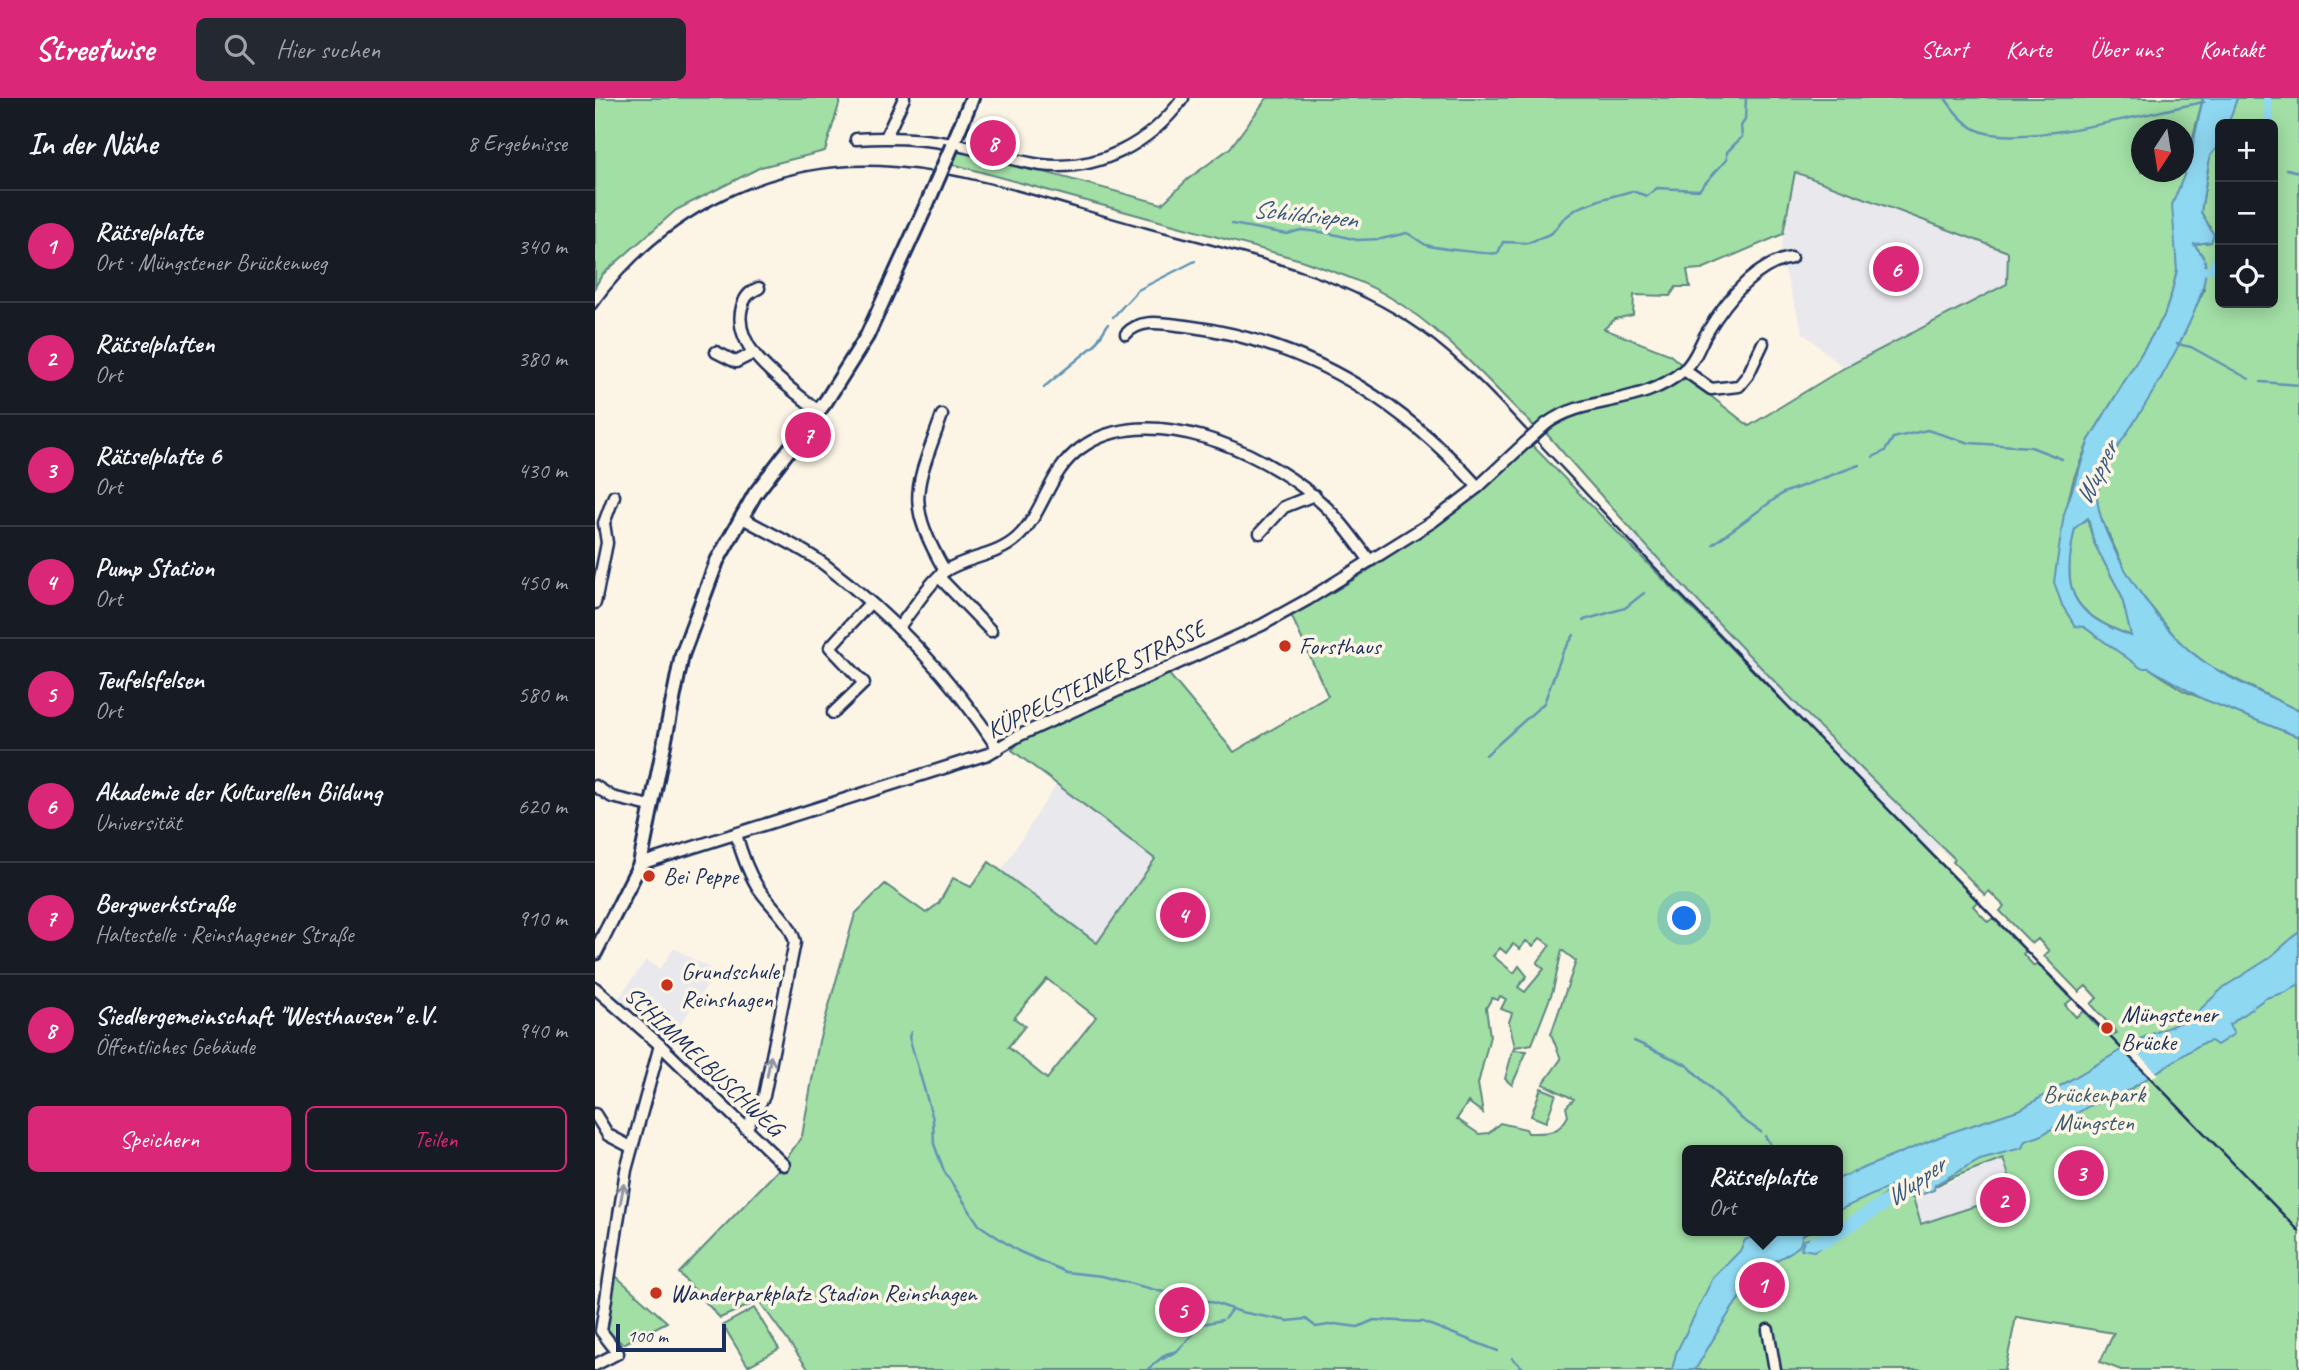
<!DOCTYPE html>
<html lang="de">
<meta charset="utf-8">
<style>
:root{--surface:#171b24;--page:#242831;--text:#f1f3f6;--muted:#9ea1a6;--line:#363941;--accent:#db2777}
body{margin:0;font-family:Caveat,sans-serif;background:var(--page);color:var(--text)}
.controls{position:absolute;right:21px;top:21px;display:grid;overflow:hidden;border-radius:10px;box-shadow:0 4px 18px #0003}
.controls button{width:63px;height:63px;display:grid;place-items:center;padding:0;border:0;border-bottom:2px solid var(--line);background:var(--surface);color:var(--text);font:35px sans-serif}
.compass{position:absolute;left:1536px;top:21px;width:63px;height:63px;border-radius:50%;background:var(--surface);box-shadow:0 4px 18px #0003;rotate:192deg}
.scale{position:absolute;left:21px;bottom:18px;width:110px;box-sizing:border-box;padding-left:7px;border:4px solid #1b2f5e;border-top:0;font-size:19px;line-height:24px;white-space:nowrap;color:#1b2f5e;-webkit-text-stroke:5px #fcf5e5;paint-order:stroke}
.you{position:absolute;left:1090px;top:821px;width:24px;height:24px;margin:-18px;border:5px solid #fff;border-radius:50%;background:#1a73e8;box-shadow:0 0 0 10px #1a73e833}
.badge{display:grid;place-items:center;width:46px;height:46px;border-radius:50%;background:var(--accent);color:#fff;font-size:23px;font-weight:700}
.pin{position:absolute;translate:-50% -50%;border:4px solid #fff;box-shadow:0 2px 7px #0006}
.popup{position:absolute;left:1087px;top:1047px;width:161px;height:91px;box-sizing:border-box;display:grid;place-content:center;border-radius:10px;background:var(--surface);filter:drop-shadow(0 2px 5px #0005);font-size:23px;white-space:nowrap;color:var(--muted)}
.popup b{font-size:26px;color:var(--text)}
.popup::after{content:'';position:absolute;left:50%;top:100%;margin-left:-14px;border:14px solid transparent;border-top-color:var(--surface)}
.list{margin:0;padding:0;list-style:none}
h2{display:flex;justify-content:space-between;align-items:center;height:91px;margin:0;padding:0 28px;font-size:30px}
h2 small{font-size:23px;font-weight:400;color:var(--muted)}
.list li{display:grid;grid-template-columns:46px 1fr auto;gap:21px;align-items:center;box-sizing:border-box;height:112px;padding:0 28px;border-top:2px solid var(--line)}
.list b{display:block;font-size:26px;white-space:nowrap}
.list p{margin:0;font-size:23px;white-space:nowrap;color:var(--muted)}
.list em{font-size:23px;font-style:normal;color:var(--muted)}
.actions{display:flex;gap:14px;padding:21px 28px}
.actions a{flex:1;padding:16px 0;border:2px solid var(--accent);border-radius:10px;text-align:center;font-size:24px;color:var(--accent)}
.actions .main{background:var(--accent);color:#fff}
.icon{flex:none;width:38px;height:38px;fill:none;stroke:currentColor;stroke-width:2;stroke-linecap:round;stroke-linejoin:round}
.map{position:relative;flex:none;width:1704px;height:1272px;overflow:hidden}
header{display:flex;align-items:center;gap:42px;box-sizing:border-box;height:98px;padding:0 35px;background:var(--accent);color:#fff}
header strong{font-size:33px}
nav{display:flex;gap:38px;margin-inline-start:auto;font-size:24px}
.search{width:490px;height:63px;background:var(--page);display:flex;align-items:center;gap:18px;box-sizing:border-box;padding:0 24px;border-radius:10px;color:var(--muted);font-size:26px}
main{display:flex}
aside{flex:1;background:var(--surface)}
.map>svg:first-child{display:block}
.built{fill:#e9e8ec}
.green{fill:#a2dfa5;stroke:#5e8782;stroke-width:2;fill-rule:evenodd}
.water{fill:#8fd8f1;stroke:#6194b6;stroke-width:2;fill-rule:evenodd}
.pier{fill:#fcf5e5}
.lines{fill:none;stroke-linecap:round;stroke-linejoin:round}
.stream{stroke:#6194b6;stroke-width:2.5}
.canal{stroke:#8fd8f1;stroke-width:8}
.river{stroke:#8fd8f1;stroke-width:14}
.minor-casing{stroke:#1b2f5e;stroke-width:15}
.major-casing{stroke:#1b2f5e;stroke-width:18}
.minor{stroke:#fcf5e5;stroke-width:10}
.major{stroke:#fcf5e5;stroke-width:12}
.rail{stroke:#1b2f5e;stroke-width:2.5}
.minor-bridge-casing{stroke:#1b2f5e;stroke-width:15;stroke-linecap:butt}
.major-bridge-casing{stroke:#1b2f5e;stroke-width:18;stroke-linecap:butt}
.minor-bridge{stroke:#fcf5e5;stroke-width:10}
.major-bridge{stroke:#fcf5e5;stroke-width:12}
.oneway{stroke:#8c92a2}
.poi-dot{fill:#c8321e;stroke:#fcf5e5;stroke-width:2.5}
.labels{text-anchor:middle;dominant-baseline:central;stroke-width:7;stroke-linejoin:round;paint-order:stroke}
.poi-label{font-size:24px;fill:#1b2f5e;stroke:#fcf5e5;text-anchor:start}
.street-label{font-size:24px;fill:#1b2f5e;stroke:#fcf5e5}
.park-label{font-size:24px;fill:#3d5b70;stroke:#fcf5e5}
.water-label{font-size:26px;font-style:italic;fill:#385983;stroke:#fcf5e5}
</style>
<header>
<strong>Streetwise</strong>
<div class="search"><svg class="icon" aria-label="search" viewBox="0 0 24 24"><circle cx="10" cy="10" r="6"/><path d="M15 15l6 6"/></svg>Hier suchen</div>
<nav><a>Start</a><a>Karte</a><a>Über uns</a><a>Kontakt</a></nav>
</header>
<main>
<aside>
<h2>In der Nähe<small>8 Ergebnisse</small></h2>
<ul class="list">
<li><span class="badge">1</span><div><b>Rätselplatte</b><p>Ort · Müngstener Brückenweg</p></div><em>340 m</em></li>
<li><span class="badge">2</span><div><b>Rätselplatten</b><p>Ort</p></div><em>380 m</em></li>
<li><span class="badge">3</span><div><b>Rätselplatte 6</b><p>Ort</p></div><em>430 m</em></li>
<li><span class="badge">4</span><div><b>Pump Station</b><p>Ort</p></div><em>450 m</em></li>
<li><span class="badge">5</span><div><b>Teufelsfelsen</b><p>Ort</p></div><em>580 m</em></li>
<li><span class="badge">6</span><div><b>Akademie der Kulturellen Bildung</b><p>Universität</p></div><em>620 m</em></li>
<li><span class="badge">7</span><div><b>Bergwerkstraße</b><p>Haltestelle · Reinshagener Straße</p></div><em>910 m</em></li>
<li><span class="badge">8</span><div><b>Siedlergemeinschaft &quot;Westhausen&quot; e.V.</b><p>Öffentliches Gebäude</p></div><em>940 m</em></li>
</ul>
<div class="actions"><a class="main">Speichern</a><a>Teilen</a></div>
</aside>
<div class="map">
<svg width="1704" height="1272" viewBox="0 0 1704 1272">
<rect width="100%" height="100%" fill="#fcf5e5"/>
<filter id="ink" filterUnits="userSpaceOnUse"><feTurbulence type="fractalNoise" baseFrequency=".0143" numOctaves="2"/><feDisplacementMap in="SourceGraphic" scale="14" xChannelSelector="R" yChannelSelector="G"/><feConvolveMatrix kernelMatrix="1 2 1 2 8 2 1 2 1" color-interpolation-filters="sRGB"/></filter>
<g filter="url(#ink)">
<!-- built -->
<g class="built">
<polygon points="1200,73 1413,154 1413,186 1249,270 1208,235 1185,156"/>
<polygon points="1036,433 1193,597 1360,762 1358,764 1344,750 1337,756 1162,580 1030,440"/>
<polygon points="463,684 560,761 502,845 406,773"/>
<polygon points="79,850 121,874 72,946 23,901 51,862 65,871"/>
<polygon points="1408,1060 1420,1095 1327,1126 1318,1100"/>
</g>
<!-- green -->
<g class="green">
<polygon points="0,0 246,0 230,53 166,69 81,112 7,177 0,189"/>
<path d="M672,0H1608L1590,70L1580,133L1582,172L1577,194L1569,218L1494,342L1479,380L1473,403L1467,507L1489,529L1546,569L1554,570L1589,593L1704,639V1272H1526L1505,1264L1519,1235L1421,1219L1410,1272H214L164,1203L125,1220L84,1175L185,1070L207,1038L224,943L260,816L290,786L331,815L344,805L358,780L376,789L394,764L502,845L560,761L417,652L426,642L573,575L639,654L733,598L696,517C787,471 859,412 936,346L1383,803L1378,808L1393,824L1398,820L1431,853L1428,856L1439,868L1442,865L1477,901L1470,907L1481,919L1488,913L1513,939L1522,935L1496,906L1502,900L1491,888L1484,894L1449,858L1454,853L1443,841L1437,846L1405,813L1409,808L1394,793L1390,797L1358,764L1360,761C1217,626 1080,484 951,335C985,302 1046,312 1090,278L1154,328L1249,270L1412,186L1413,154L1200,74L1188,136L1107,171L1092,172L1095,189H1081L1075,198L1039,197L1038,217L1020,221L1009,231L1074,256L1087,267L1084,271C1074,276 1063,285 1051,290C1014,305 968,295 941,330C895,286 851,233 796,200C769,183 736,173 706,162L357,66L364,51L567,106L593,81L635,50ZM1546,32H1588V74H1546ZM945,840L955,847L942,865L949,871L930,894L923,889L932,878L924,868L919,875L898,858L905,850L911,855L918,846L925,851L931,843L938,848ZM967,852L981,863L956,936L966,961L948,986L979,1001L971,1009L973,1018C963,1037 952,1035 933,1035L931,1031L905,1025L894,1035L884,1036L862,1021L873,1004L888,1015L883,986L895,938L891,910L897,900L903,902L905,898L911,901L906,911L917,915L914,924L920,949L937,946L958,892ZM452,881L501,919L452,981L413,949L430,928L419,920ZM1092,1052H1242V1133H1092ZM1408,1060L1420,1095L1326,1126L1318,1100L1356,1080Z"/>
<polygon points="1642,0 1704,0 1704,613 1616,569 1586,546 1534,481 1502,411 1502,394 1516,357 1565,282 1609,192 1604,153 1599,146 1616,144 1615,129 1606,114 1615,58 1625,45 1625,205 1678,205 1678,26 1633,26"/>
<path d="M1492,420L1499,445L1526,496L1537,538C1473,514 1467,492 1480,429Z"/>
<polygon points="918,952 932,953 917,987 910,981"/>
<polygon points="946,990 961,996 951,1024 936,1018"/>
<polygon points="20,1178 22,1179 72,1224 28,1246 9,1231 16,1184"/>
<polygon points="159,1210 184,1251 153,1268 128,1227"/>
</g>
<!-- water -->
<g class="water">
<path d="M1608,0H1642L1633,26H1625V45L1615,58L1606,114L1619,137L1616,144L1599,146C1602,152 1609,156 1610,164C1618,198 1553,304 1532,335C1522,350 1502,377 1502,396C1502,441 1564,530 1601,558C1632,581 1670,596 1704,613V639L1608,601L1554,570H1546L1489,529L1480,528L1467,507L1459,484L1469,416L1494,342L1569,218L1577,194L1582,172L1577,107L1594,65ZM1493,420L1499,445L1526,496L1536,538C1473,515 1467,491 1480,430Z"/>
<polygon points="1704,834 1704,886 1691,894 1671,900 1634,927 1639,936 1622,947 1616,943 1606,946 1526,997 1494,1008 1445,1038 1430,1043 1427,1050 1385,1061 1340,1087 1339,1092 1317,1100 1309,1097 1281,1110 1278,1107 1301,1086 1242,1113 1242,1081 1354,1035 1426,1011 1545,941 1596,920 1629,889 1673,861"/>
<path d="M1168,1133H1215L1208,1137L1205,1147C1197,1155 1186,1159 1177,1165C1146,1188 1120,1239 1100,1272H1077L1081,1255L1118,1180L1145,1153L1150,1142Z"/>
<polygon points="1234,1135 1237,1144 1219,1153 1206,1151 1209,1142"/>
</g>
<!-- pier -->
<polygon class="pier" points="1533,945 1535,948 1563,976 1555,981 1551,977 1525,950"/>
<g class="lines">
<!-- stream -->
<g class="stream">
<path d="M1350,0C1358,12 1371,28 1385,33C1429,50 1559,13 1609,4"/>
<polyline points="1692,71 1704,74"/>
<path d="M637,126L692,136L706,132L734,135L762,142L786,141L812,135C818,138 825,144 831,147C839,150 896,157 903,155L908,144L933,145L957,135L968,121L983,110L1007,101L1037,93L1052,98L1062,90L1104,92L1132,61V54L1147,39L1146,28L1150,22L1151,0"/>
<polyline points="518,219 543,192 600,163"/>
<polyline points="1582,246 1596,249 1654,281"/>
<polyline points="1666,284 1704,287"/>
<polyline points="449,289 500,247 513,226"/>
<polyline points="1278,359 1290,353 1298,340 1332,332 1375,345 1436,349 1467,361"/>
<polyline points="1118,446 1188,395 1264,367"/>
<polyline points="989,522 1030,510 1049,495"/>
<polyline points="891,657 949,605 968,554 979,537"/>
<polyline points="316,934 314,939 338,1021 339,1046 349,1073 384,1127 423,1153 471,1174 507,1178 568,1194 587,1194 646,1214 693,1223 711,1221 721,1229 740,1226 763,1229 779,1222 828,1224 903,1253"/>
<polyline points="1039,943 1092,967 1147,1021 1166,1034"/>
<polyline points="1170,1038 1179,1052"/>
<polyline points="630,1220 636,1212"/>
<polyline points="917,1260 930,1272"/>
<polyline points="568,1261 582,1253"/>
<polyline points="552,1272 571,1256 582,1253 608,1226 627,1222"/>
</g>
<!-- canal -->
<g class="canal">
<polyline points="1672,0 1675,26"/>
<polyline points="1602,175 1616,171 1625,157"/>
</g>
<!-- river -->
<polyline class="river" points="1220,1144 1231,1142 1296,1101"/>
<!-- minor casing -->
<g class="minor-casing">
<g id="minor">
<polyline points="291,39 309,0"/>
<path d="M261,41C294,39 326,40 357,46C387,51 416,63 446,67C503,74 556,45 588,0"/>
<path d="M164,190C154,194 150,199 147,209C135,253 195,288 223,313"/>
<path d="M531,236C546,219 571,226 591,228C709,243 805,301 883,389"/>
<polyline points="121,254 141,264 157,256"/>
<polyline points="1089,272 1116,291 1144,288 1153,277 1168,245"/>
<path d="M347,317C321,391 309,401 350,473"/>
<path d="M951,326C992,296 1045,310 1089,272C1100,263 1104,248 1111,236C1130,204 1158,167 1196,160"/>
<path d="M146,419C173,435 205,448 230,467C296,517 358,581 403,651"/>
<polyline points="665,435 689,409 719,397"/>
<polyline points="344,479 396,533"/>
<polyline points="0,505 12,445 9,425 19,398"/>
<path d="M303,530C316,515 335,483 350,473C373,458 401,459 422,440C450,414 453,373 486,350C552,302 666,352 720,399C742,417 758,440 775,463"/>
<polyline points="238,615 269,585 235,549 275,505"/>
<polyline points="0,688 17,699 55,708"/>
<path d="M141,736C146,754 152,772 162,788C175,809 194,820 200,844L169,998L151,1031"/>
<polyline points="45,766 393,656 423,638 667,527 712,502 837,424 883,389 930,345"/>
<polyline points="0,890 65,947 189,1067"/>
<polyline points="0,1016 13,1037 36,1049"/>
<polyline points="1173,1232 1180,1272"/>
<polyline points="0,1267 23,1255 6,1233 31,1072 65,947"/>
</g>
</g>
<!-- major casing -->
<g class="major-casing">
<g id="major">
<polyline points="357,48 377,0"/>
<polyline points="0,855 45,766 87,557 122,463 160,396 231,303 272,238 332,106"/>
</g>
</g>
<!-- minor -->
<use href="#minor" class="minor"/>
<!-- major -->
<use href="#major" class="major"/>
<!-- rail -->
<path class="rail" d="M0,211C69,115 180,59 299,69C385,76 470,108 552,130C647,155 744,175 825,232C872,266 911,310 950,352C1005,410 1058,469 1114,526C1309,730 1508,930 1704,1133"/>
<!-- minor-bridge casing -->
<g class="minor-bridge-casing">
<polyline id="minor-bridge" points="930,345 951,326"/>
</g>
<!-- major-bridge casing -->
<g class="major-bridge-casing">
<polyline id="major-bridge" points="332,106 357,48"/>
</g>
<!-- minor-bridge -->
<use href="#minor-bridge" class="minor-bridge"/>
<!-- major-bridge -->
<use href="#major-bridge" class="major-bridge"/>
</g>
<!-- one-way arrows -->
<defs><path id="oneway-shaft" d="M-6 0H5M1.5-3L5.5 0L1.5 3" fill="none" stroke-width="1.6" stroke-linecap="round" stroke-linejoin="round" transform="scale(1.75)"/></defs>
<g class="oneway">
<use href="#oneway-shaft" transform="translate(174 968) rotate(-80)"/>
<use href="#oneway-shaft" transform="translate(27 1096) rotate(-80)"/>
</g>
</g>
<!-- markers -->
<g class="poi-dot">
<circle cx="690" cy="548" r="7"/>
<circle cx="54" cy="778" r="7"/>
<circle cx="72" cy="887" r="7"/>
<circle cx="1512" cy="930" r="7"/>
<circle cx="61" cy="1195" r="7"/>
</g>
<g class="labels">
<!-- poi labels -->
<g class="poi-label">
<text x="704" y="548">Forsthaus</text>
<text x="68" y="778">Bei Peppe</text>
<text x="86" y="873">Grundschule<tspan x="86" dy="28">Reinshagen</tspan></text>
<text x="1526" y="916">Müngstener<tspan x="1526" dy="28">Brücke</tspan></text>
<text x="75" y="1195">Wanderparkplatz Stadion Reinshagen</text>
</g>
<!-- street labels -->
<g class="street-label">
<text transform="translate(501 581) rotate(-26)">KÜPPELSTEINER STRASSE</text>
<text transform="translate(109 963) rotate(43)">SCHIMMELBUSCHWEG</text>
</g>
<!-- park labels -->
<g class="park-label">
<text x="1499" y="996">Brückenpark<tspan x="1499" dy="28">Müngsten</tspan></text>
</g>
<!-- water labels -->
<g class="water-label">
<text transform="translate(710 116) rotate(6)">Schildsiepen</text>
<text transform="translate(1501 375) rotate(-64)">Wupper</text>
<text transform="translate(1320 1083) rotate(-35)">Wupper</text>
</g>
</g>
</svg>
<div class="controls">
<button>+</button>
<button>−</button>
<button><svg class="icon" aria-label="locate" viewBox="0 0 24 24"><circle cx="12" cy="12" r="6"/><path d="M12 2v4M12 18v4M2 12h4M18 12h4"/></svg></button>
</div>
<svg class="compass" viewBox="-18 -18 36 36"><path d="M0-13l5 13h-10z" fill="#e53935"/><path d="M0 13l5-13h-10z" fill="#9ea1a6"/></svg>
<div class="scale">100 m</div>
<div class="you"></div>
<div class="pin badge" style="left:1167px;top:1187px">1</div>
<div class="popup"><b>Rätselplatte</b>Ort</div>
<div class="pin badge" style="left:1408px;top:1102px">2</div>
<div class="pin badge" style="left:1486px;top:1075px">3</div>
<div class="pin badge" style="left:588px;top:817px">4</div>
<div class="pin badge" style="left:587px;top:1212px">5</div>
<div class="pin badge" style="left:1301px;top:171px">6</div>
<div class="pin badge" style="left:213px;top:337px">7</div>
<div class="pin badge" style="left:398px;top:45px">8</div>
</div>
</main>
